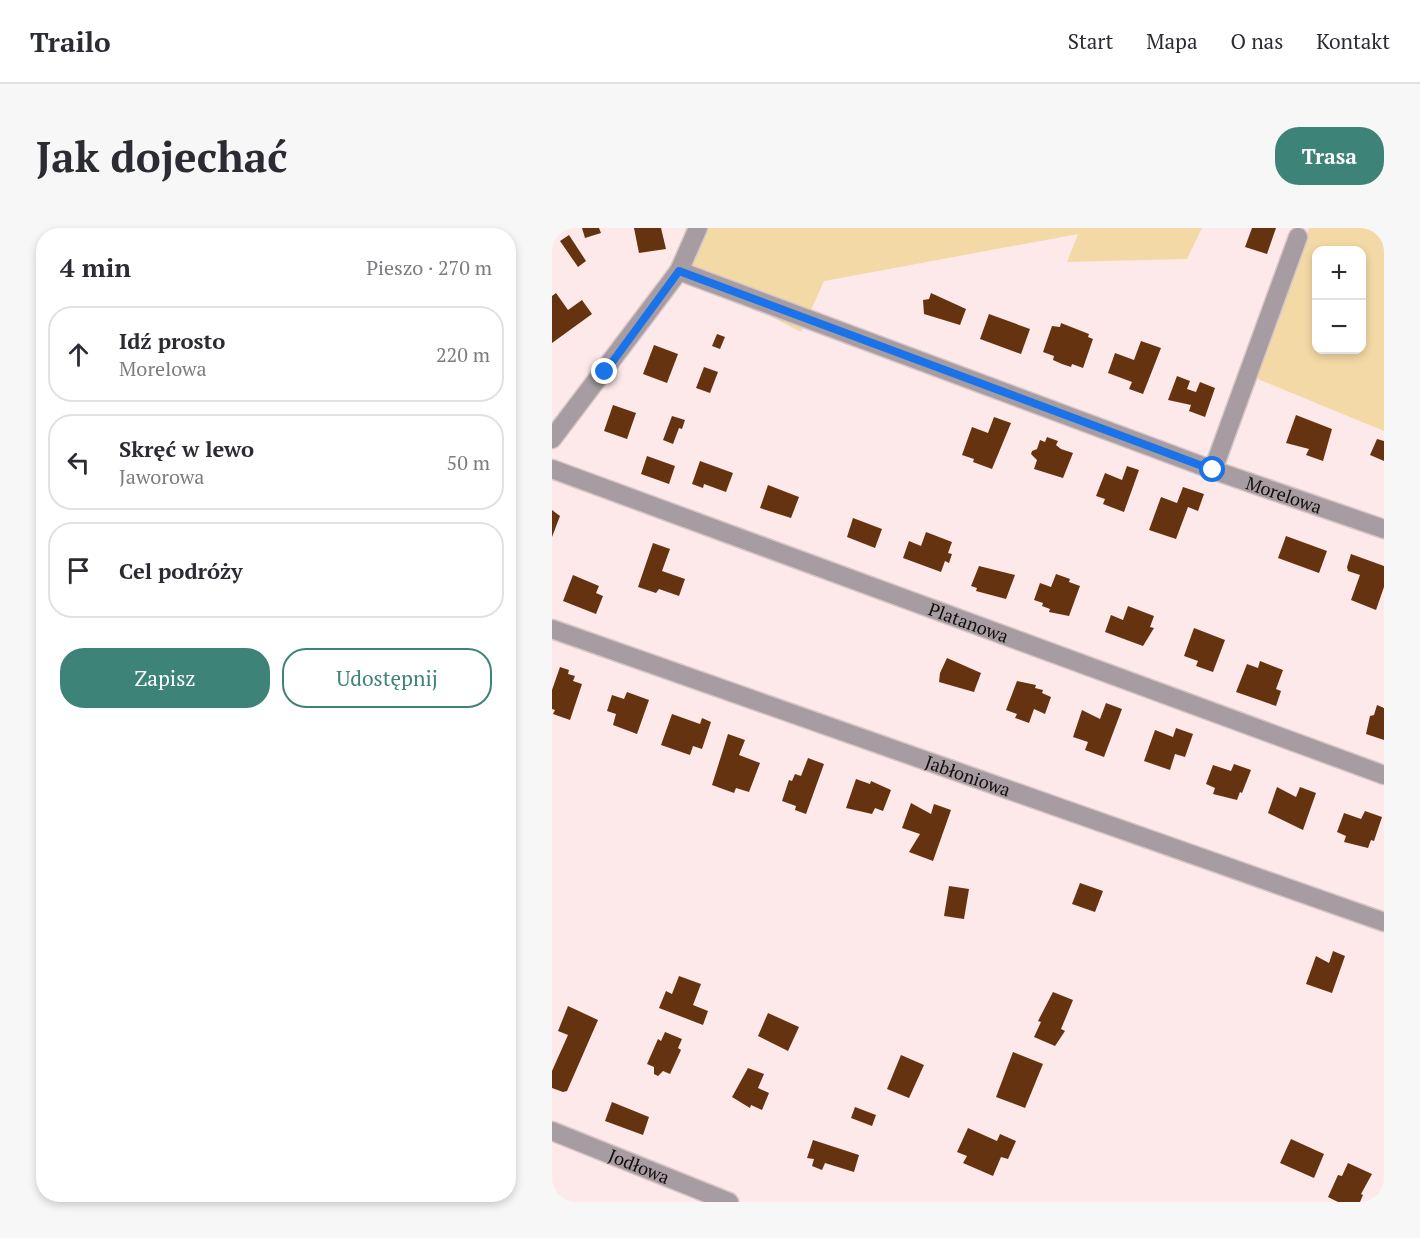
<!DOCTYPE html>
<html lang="pl">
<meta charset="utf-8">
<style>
:root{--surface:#fff;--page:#f7f7f7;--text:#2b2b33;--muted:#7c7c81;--line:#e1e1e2;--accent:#3e8377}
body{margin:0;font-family:"PT Serif",serif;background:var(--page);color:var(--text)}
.controls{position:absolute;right:18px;top:18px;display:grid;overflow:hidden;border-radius:12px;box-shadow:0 3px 9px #0003}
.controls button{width:54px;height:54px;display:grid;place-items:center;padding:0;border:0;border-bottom:2px solid var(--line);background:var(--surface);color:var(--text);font:30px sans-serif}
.stop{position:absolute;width:18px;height:18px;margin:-14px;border:4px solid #1a73e8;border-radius:50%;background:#fff}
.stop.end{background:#1a73e8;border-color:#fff;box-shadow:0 2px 6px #0008}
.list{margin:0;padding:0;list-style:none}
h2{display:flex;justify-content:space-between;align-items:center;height:78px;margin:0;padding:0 24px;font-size:26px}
h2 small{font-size:20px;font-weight:400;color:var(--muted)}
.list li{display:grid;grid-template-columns:39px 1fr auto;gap:18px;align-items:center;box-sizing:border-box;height:96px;margin:0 12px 12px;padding:0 12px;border:2px solid var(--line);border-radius:24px}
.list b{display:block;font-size:22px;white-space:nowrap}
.list p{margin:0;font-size:20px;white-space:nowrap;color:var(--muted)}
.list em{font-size:20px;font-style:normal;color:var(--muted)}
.actions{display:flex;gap:12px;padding:18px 24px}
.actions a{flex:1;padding:14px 0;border:2px solid var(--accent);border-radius:24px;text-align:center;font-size:21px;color:var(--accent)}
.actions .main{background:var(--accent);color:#fff}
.icon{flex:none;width:33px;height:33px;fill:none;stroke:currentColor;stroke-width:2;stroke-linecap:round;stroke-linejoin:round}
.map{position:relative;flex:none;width:832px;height:974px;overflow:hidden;border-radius:24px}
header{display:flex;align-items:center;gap:36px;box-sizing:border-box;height:84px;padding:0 30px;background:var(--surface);border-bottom:2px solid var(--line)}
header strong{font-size:28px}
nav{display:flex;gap:33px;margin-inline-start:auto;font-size:21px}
.intro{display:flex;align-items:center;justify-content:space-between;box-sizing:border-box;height:144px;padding:0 36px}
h1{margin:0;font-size:42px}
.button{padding:15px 27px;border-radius:24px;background:var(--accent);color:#fff;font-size:21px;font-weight:700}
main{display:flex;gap:36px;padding:0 36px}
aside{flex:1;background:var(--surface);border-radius:24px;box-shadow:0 3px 9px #0003}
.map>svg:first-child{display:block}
.green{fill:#f3d9a5;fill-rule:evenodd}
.building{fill:#653310}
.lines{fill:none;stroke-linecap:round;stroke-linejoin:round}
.street-casing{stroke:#d8c6c6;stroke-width:21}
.street{stroke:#a69ca1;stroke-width:18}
.route{stroke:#1a73e8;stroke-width:8}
.labels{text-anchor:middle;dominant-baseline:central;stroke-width:6;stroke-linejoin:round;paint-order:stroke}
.street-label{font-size:18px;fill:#140d0d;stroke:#fff}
</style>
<header>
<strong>Trailo</strong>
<nav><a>Start</a><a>Mapa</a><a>O nas</a><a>Kontakt</a></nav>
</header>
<div class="intro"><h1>Jak dojechać</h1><a class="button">Trasa</a></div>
<main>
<aside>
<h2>4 min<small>Pieszo · 270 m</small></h2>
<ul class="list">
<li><svg class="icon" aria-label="ahead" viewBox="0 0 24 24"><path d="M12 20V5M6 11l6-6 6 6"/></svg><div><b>Idź prosto</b><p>Morelowa</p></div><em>220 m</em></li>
<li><svg class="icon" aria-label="left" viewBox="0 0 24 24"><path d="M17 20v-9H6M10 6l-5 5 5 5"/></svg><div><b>Skręć w lewo</b><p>Jaworowa</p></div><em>50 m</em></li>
<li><svg class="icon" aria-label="arrive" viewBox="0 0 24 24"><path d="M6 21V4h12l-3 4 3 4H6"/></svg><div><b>Cel podróży</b></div></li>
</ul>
<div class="actions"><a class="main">Zapisz</a><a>Udostępnij</a></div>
</aside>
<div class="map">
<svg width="832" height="974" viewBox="0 0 832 974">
<rect width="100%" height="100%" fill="#fde9e9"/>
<!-- green -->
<g class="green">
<polygon points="134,0 650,0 635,31 515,34 526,6 272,53 249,104 169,63 122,31"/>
<path d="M757,0H832V203L701,149ZM764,22H810V122H764Z"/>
</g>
<!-- building -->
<g class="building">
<polygon points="30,0 47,0 49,5 33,10"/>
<polygon points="82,0 109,0 114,21 87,25"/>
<polygon points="700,0 724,0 715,26 693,19"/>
<polygon points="17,7 34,33 26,39 8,13"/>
<polygon points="4,65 16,82 30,72 40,86 0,115 0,68"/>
<polygon points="379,65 414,81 408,97 372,86 371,72 377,71"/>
<polygon points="437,86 478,101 469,126 428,111"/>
<polygon points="509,95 537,106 536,109 541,111 531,140 520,136 519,139 510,136 501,132 502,128 491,124 500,98 508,99"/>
<polygon points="165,106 173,109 168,121 160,118"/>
<polygon points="589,113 609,120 591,166 577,161 580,154 556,145 563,125 582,132"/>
<polygon points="102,117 126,126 115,155 91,146"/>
<polygon points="152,139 166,144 158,165 144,160"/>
<polygon points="625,148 638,153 635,161 644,164 648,154 663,160 653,189 637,183 639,177 616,172"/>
<polygon points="61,177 84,185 75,211 52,203"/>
<polygon points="744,187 780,201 771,233 754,227 757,221 734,215"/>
<polygon points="120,188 133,192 130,201 127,200 121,216 111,212"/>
<polygon points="442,189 459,195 440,241 421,234 422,231 410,227 420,199 436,205"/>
<polygon points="495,209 506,213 504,217 509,221 521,225 511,250 482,241 485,232 479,226 480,223 485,221 488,212 493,214"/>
<polygon points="825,211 832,213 832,233 818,227"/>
<polygon points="95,228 123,238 117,256 89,246"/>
<polygon points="148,233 181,245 174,264 152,256 151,260 140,256"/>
<polygon points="575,238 587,242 572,284 551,276 553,271 544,268 553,245 570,252"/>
<polygon points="216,257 247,269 239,290 208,280"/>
<polygon points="631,259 652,266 646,283 636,279 624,311 597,302 609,269 625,275"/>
<polygon points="0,282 8,288 0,309"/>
<polygon points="301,290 330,301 323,320 295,309"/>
<polygon points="374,304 400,314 396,325 400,326 397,335 393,333 389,344 351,330 357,313 369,318"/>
<polygon points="734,308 775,323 767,345 726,330"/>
<polygon points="101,315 118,321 110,343 133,351 127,368 107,361 104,365 86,359"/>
<polygon points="799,326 832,338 832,359 824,382 799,372 808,347 796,343 795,339"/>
<polygon points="427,338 463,347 454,371 424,363 425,360 419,358"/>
<polygon points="504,346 518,351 517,354 528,358 517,388 497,384 498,381 490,378 491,375 482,372 488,355 499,359"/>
<polygon points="21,347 47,358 44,365 51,368 44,386 11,373"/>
<polygon points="576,378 602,388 598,399 602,400 591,418 553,404 559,387 571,392"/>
<polygon points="642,400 673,412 661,444 644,438 646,433 632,428"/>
<polygon points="395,430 429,445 422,464 387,454 388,445"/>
<polygon points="708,433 731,442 724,461 729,463 724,478 684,464 695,436 706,440"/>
<polygon points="8,439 17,442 16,446 23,448 21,453 30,456 18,492 1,486 3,482 0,481 0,462"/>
<polygon points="465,453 484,457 483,460 491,462 490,465 499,469 493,486 482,481 477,495 463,490 465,486 454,482"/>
<polygon points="75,464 97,472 85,506 61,497 64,486 55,483 60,467 72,471"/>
<polygon points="554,475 570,481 552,529 533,522 536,514 521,509 530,482 548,491"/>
<polygon points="825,477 832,480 832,512 814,506 818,488 822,487"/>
<polygon points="120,486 148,496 150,490 159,494 150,521 141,518 138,527 109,517"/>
<polygon points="624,500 641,506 633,529 623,526 618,542 592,533 603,502 621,509"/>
<polygon points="176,506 193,512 187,527 208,535 197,564 184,560 182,565 160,557"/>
<polygon points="256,530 272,536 254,586 243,582 244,578 230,573 237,552 240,553 243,546 249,548"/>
<polygon points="682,536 699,542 690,565 688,564 685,572 661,566 663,560 654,556 661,537 679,543"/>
<polygon points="304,551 318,556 319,553 339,562 331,583 323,580 320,586 294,580"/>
<polygon points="725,559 744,569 748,559 764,565 751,602 716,585"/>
<polygon points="359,575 379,586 382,576 399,582 381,633 357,624 368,606 350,600"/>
<polygon points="813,583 830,589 822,613 819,612 816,620 792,614 794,608 785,604 792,585 809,591"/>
<polygon points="528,655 551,663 543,684 520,676"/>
<polygon points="397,658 417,661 412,691 392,688"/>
<polygon points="781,723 793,728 780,765 754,756 764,728 777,735"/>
<polygon points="127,748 149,756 141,777 156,783 151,797 107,780 114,763 120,766"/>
<polygon points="501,764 521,772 509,801 513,803 503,818 482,809 489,794 486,793"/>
<polygon points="16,778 46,792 15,863 11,864 0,860 0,843 16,807 6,803"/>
<polygon points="216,785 247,799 236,823 206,808"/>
<polygon points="113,804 130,811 126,820 129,822 118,846 111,843 106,848 102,846 102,839 95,836 106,811 109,813"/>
<polygon points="461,824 491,836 473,880 444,869"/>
<polygon points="349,827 372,837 357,870 335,861"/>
<polygon points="196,840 212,846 206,860 217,865 210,882 199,877 198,880 180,869"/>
<polygon points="60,874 97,889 91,907 53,893"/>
<polygon points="303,879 324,887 320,898 299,890"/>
<polygon points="416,900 445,913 448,906 464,913 456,931 449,929 441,948 411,935 415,928 405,924"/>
<polygon points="739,911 772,926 762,950 728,935"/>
<polygon points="261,912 307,927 302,944 273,935 270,942 260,938 262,931 255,930"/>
<polygon points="796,935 820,946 809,966 811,967 808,974 786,974 776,969 786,947 790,948"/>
</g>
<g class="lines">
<!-- street casing -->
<g class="street-casing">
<g id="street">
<path id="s1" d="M127,43L661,242L832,301"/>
<polyline points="0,211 127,43 146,0"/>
<path id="s2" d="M0,241L832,547"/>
<polyline points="661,242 746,9"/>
<path id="s3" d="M0,401L832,694"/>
<path id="s4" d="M0,903L177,974"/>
</g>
</g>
<!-- street -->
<use href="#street" class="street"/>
</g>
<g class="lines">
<!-- route -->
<polyline class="route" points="53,144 127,43 661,242"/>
</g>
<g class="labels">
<!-- street labels -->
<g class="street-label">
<text stroke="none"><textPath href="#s1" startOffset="645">Morelowa</textPath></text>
<text stroke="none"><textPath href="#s2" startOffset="444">Platanowa</textPath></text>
<text stroke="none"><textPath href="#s3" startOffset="441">Jabłoniowa</textPath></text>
<text stroke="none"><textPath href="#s4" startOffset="94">Jodłowa</textPath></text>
</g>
</g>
</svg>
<div class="controls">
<button>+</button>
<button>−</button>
</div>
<div class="stop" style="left:661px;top:242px"></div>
<div class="stop end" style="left:53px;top:144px"></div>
</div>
</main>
